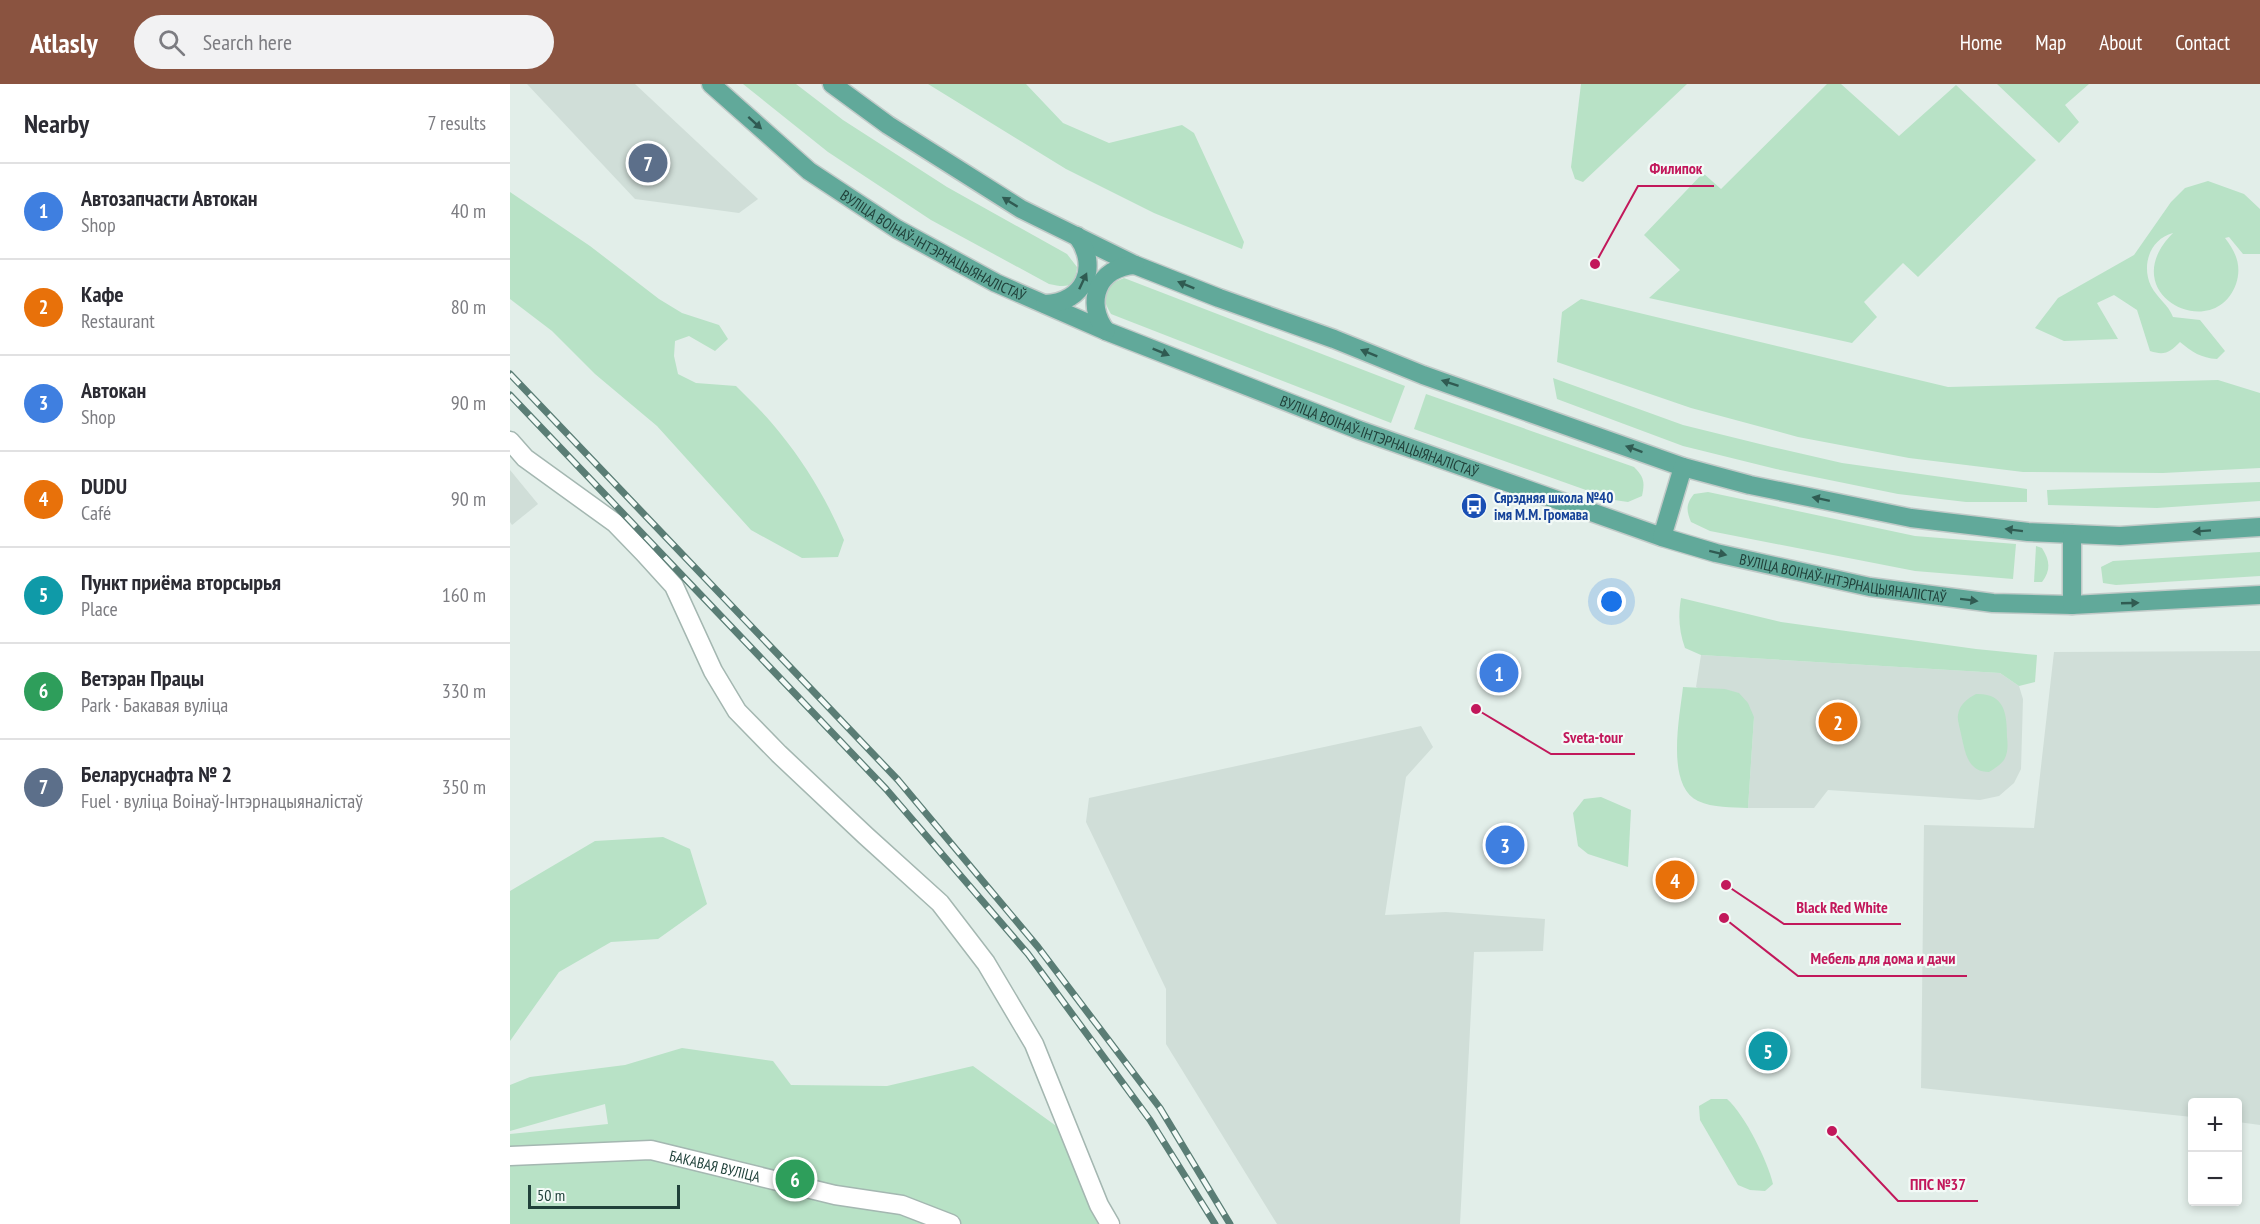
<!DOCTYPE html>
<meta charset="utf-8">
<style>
:root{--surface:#fff;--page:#f2f2f3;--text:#2b2b33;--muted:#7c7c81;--line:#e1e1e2;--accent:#8a5340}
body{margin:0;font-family:"PT Sans Narrow",sans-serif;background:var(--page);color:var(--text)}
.controls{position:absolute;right:18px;bottom:18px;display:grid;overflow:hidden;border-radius:6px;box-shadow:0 3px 9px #0003}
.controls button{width:54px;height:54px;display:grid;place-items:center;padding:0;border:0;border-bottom:2px solid var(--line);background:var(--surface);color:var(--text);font:30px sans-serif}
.scale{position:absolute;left:18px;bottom:15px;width:152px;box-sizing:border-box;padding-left:6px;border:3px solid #20413a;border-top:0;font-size:16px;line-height:21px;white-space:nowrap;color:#20413a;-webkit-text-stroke:4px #f3faf7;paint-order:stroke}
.you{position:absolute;left:1102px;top:518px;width:21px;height:21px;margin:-15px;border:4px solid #fff;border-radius:50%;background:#1a73e8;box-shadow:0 0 0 9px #1a73e833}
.badge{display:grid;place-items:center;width:39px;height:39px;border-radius:50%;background:var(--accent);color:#fff;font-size:20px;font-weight:700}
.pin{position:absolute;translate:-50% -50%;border:3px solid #fff;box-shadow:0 2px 6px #0006}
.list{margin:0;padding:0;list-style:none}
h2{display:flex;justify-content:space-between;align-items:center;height:78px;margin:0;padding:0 24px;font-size:26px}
h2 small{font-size:20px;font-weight:400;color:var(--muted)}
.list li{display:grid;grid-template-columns:39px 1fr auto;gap:18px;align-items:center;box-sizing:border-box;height:96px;padding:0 24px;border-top:2px solid var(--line)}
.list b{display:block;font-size:22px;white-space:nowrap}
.list p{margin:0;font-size:20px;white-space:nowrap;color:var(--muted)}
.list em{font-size:20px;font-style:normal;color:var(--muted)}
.icon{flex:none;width:33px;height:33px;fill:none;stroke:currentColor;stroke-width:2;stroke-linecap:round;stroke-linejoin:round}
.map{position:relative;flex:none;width:1750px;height:1140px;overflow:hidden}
header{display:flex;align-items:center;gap:36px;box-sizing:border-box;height:84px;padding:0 30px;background:var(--accent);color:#fff}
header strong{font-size:28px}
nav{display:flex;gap:33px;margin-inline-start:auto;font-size:21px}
.search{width:420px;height:54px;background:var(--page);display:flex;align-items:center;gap:15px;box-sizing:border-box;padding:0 21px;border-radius:33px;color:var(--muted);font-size:22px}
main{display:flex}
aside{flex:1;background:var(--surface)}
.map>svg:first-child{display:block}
.built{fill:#d0ded8}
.green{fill:#b8e2c6}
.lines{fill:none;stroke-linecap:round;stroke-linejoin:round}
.minor-casing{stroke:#a4b7b1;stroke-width:21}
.primary-casing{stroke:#c1cac8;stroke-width:21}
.minor{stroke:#fff;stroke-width:18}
.primary{stroke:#61a99a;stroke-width:18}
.rail-casing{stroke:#5a7d75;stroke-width:7}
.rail{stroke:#f3faf7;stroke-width:4.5;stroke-dasharray:14;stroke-linecap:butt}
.oneway{fill:#305b52}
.labels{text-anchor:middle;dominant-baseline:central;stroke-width:4.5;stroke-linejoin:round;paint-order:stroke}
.street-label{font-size:15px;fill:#20413a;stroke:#f3faf7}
.transit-label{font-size:15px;font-weight:bold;fill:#164399;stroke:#f3faf7;text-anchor:start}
.leader{fill:none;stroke:#c2185b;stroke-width:2}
.callout-dot{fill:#c2185b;stroke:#f3faf7;stroke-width:2}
.callout-label{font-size:16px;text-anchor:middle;font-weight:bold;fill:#c2185b;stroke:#f3faf7;stroke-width:4.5;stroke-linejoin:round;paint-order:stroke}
</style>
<header>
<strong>Atlasly</strong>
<div class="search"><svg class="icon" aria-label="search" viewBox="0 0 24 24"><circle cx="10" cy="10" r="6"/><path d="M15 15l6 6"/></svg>Search here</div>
<nav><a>Home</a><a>Map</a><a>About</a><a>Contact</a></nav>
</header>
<main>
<aside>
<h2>Nearby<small>7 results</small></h2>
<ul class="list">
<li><span class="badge" style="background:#3f7fe0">1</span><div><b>Автозапчасти Автокан</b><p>Shop</p></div><em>40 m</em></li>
<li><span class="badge" style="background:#e8710a">2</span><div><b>Кафе</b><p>Restaurant</p></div><em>80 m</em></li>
<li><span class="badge" style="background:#3f7fe0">3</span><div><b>Автокан</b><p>Shop</p></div><em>90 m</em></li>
<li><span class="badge" style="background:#e8710a">4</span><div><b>DUDU</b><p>Café</p></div><em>90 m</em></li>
<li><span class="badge" style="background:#0f9aa8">5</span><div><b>Пункт приёма вторсырья</b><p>Place</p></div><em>160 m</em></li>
<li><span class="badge" style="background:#2e9e5b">6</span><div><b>Ветэран Працы</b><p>Park · Бакавая вуліца</p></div><em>330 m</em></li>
<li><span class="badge" style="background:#5c6f8a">7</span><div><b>Беларуснафта № 2</b><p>Fuel · вуліца Воінаў-Інтэрнацыяналістаў</p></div><em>350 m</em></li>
</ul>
</aside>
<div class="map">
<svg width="1750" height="1140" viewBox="0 0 1750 1140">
<rect width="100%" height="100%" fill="#e2eee9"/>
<!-- built -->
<g class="built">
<polygon points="17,0 125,0 248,115 229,129 125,115"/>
<polygon points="0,386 28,420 2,441 0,438"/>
<polygon points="1750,567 1750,1041 1728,1038 1728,1018 1682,1018 1682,1033 1411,1004 1414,741 1524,744 1544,568"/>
<polygon points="1191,571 1490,589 1509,602 1513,615 1511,685 1504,699 1489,712 1470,716 1318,706 1304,724 1238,724 1244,633 1186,603"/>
<polygon points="911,642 923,663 896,693 875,831 936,828 1035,835 1033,867 964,868 950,1140 767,1140 656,960 656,905 576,738 579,714"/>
</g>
<!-- green -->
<g class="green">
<path d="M233,0H286L333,36L437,103L557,170L567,183C565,204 557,204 539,200L421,136L318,68Z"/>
<polygon points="418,0 516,0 553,39 599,59 672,41 684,49 734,158 732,165 644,129 556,85"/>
<polygon points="1071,0 1177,0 1073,98 1065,95 1061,83"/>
<polygon points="1317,0 1331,0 1389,52 1446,1 1526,76 1408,193 1393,179 1354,218 1367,233 1342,259 1139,214 1170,186 1134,151 1193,89 1211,105"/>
<polygon points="1487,0 1579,0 1555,21 1569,38 1549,59"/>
<path d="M1698,97L1734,110L1750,125V170H1733L1719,153L1715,154C1726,168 1732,182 1726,200C1704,261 1602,210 1663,149C1640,155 1631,181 1641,202C1647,214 1658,220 1663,233L1690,236L1715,267L1707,275C1691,274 1682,268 1670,258C1660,268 1655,272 1640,267L1627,226L1604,211L1587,219L1608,255L1554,257L1525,244L1548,214L1624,171L1661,118L1675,104Z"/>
<path d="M0,108L80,162L149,215L172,229L209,241L218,255L205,267L179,252L165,257L164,272L168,290L186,299L226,302C241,317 257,332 270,349C296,381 318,418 334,456L328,473L292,474L241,446L147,342L85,290L42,247L0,215Z"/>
<path d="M614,194L895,302L881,339L601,230C589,210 593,202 614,194Z"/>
<polygon points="1071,215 1438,303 1708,296 1750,309 1750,384 1653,389 1513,388 1399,374 1288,353 1181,324 1047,278 1052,228"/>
<polygon points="1043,294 1173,341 1262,363 1332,379 1517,405 1517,418 1456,418 1388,410 1266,385 1173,362 1047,315"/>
<path d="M916,310L1124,383C1134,393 1135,398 1132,412L1118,418L1104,416L904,345Z"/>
<polygon points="1750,398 1750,417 1647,424 1538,421 1537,406"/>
<path d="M1198,408L1405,452L1506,460L1503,495L1405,487L1200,447L1181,438C1176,426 1176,420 1184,410Z"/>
<path d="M1526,462L1532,464C1540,477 1541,486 1532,498H1524Z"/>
<polygon points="1750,468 1750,492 1606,501 1593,499 1591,483 1603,477"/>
<path d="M1171,514L1271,538L1466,565L1527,571L1525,598L1509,602L1490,589L1191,571L1175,564C1169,547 1168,532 1171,514Z"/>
<path d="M1173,603L1215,605L1229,609L1238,619L1244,633L1238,724C1222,723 1203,724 1188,717C1155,701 1170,632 1173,603Z"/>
<path d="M1466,610C1495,609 1497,630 1497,653C1498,661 1498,669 1494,676C1490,681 1484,685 1479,688C1457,688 1455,667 1451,650C1450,644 1447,636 1448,631C1449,621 1458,614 1466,610Z"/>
<polygon points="1091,713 1121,726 1118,783 1078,770 1068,762 1063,729 1074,715"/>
<polygon points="153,753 180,765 197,820 148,855 101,858 49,888 0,957 0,807 85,757"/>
<polygon points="172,964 263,977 281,1001 377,1002 463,982 549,1044 588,1140 0,1140 0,1050 98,1040 95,1020 0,1047 0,1001 20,993 115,981"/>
<path d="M1201,1015H1217C1235,1031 1257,1076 1263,1100L1255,1107L1240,1106L1228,1101L1190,1036L1189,1022Z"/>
</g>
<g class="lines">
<!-- minor casing -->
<g class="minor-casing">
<g id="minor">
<polyline points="0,357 15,374 105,439 134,469 164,502 203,587 227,627 269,670 356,752 430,819 476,879 524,960 589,1121 600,1140"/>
<path id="s1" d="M0,1072L141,1066L325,1111L392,1121L441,1140"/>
</g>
</g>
<!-- primary casing -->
<g class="primary-casing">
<g id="primary">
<path id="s2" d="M201,0L299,87L387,145L486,199L596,247L849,346L1152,453L1206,469L1360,503L1483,519L1562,521L1750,511"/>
<polyline points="322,0 378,41 511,125 625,181 709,214 824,255 913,291 1173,383 1240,401 1401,434 1518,448 1610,452 1750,443"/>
<path d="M535,220C574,219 590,183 567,152"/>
<path d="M596,247C574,218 588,183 625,181"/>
<polyline points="1152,453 1173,383"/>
<polyline points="1562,521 1562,450"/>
</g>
</g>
<!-- minor -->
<use href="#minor" class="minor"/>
<!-- primary -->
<use href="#primary" class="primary"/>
<!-- rail casing -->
<g class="rail-casing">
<g id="rail">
<polyline points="0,290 388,696 528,863 650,1024 720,1140"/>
<polyline points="0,311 376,705 518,870 640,1036 705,1140"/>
</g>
</g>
<!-- rail -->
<use href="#rail" class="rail"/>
</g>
<!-- one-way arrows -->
<defs><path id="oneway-solid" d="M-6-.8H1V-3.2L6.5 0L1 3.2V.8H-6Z" transform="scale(1.5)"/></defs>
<g class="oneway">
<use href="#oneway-solid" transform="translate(245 39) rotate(42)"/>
<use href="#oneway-solid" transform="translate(500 118) rotate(-148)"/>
<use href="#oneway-solid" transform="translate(573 197) rotate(-65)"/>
<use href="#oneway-solid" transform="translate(676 201) rotate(-158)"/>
<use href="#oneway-solid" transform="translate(651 268) rotate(22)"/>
<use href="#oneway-solid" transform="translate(859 269) rotate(-158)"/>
<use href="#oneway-solid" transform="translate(940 299) rotate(-162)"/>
<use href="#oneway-solid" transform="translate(1124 365) rotate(-160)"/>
<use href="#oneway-solid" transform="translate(1311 415) rotate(-168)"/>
<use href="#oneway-solid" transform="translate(1504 446) rotate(-173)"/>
<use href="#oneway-solid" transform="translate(1692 447) rotate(176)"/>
<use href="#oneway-solid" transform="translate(1208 469) rotate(14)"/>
<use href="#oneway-solid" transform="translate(1459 516) rotate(7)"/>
<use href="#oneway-solid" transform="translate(1620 519) rotate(-2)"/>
</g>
<!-- icons -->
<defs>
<g id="bus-disc" transform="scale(1.35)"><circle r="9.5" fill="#1a4fb4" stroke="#f3faf7"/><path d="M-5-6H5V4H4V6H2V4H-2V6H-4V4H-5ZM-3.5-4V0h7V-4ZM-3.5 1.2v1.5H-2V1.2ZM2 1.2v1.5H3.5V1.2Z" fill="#fff"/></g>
</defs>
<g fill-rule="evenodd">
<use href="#bus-disc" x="964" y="422"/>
</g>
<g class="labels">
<!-- street labels -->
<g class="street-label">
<text stroke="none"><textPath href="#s2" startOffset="276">ВУЛІЦА ВОІНАЎ-ІНТЭРНАЦЫЯНАЛІСТАЎ</textPath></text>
<text stroke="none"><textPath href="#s2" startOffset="762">ВУЛІЦА ВОІНАЎ-ІНТЭРНАЦЫЯНАЛІСТАЎ</textPath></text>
<text stroke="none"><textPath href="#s2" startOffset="1248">ВУЛІЦА ВОІНАЎ-ІНТЭРНАЦЫЯНАЛІСТАЎ</textPath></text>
<text stroke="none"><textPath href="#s1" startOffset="207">БАКАВАЯ ВУЛІЦА</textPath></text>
</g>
<!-- transit labels -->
<g class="transit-label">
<text x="984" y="413">Сярэдняя школа №40<tspan x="984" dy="17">імя М.М. Громава</tspan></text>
</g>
</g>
<!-- callouts -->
<path class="leader" d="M1085 180L1128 102H1204M966 625L1041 670H1125M1216 801L1274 840H1391M1214 834L1288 892H1457M1322 1047L1388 1117H1468"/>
<g class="callout-dot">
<circle cx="1085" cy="180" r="6"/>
<circle cx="966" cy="625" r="6"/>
<circle cx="1216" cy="801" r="6"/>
<circle cx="1214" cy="834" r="6"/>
<circle cx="1322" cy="1047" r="6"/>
</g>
<g class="callout-label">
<text x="1166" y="90">Филипок</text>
<text x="1083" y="659">Sveta-tour</text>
<text x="1332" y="829">Black Red White</text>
<text x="1373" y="880">Мебель для дома и дачи</text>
<text x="1428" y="1106">ППС №37</text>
</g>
</svg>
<div class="controls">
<button>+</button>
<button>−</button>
</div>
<div class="scale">50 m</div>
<div class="you"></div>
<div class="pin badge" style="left:989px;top:589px;background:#3f7fe0">1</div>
<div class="pin badge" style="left:1328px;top:638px;background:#e8710a">2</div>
<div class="pin badge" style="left:995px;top:761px;background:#3f7fe0">3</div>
<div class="pin badge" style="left:1165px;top:796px;background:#e8710a">4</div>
<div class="pin badge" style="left:1258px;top:967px;background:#0f9aa8">5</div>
<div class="pin badge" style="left:285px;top:1095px;background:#2e9e5b">6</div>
<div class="pin badge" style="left:138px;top:79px;background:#5c6f8a">7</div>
</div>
</main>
